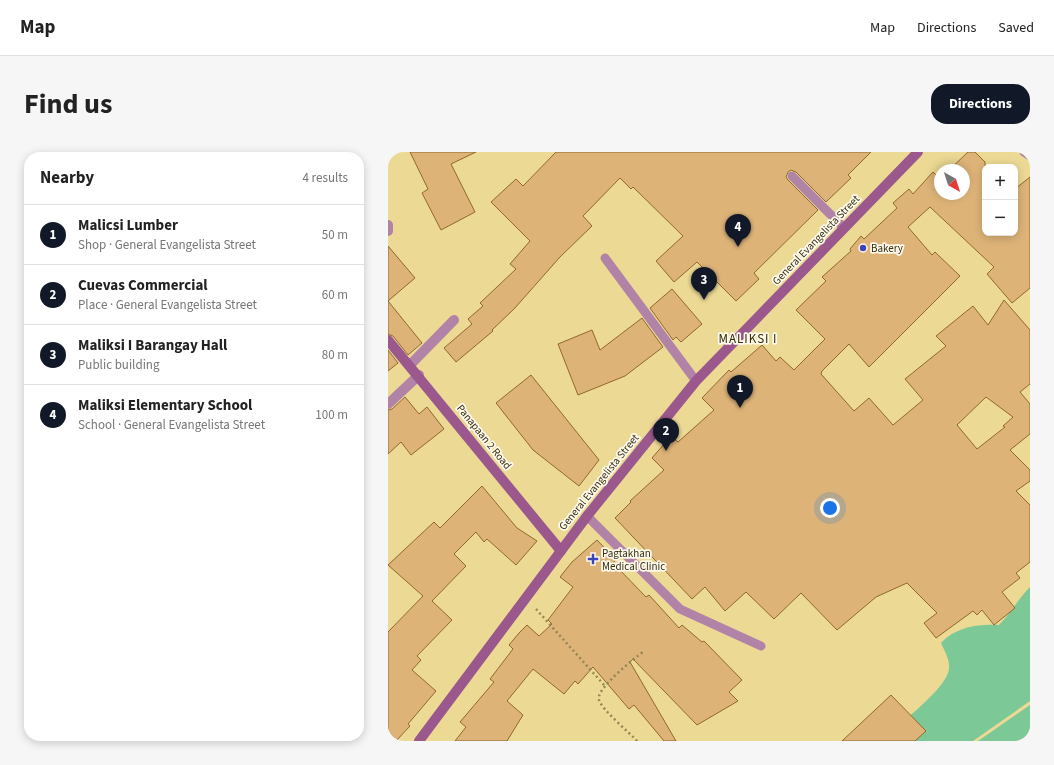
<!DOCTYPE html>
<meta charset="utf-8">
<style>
:root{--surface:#fff;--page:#f6f6f6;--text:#222;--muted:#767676;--line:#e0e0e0;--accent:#111827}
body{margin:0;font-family:"Source Sans 3",sans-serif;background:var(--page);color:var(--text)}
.controls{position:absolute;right:12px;top:12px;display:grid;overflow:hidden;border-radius:8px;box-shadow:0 2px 10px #0003}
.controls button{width:36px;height:36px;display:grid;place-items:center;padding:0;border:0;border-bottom:1px solid var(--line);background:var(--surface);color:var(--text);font:20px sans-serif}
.compass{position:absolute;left:546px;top:12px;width:36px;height:36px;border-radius:50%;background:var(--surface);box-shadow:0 2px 10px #0003;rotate:141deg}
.you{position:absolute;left:442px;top:356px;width:14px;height:14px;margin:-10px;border:3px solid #fff;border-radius:50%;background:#1a73e8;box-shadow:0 0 0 6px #1a73e833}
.badge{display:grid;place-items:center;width:26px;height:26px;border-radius:50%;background:var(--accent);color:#fff;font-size:13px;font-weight:700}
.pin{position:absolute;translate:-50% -33px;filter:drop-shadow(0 1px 2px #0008)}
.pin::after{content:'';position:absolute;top:21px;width:14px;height:12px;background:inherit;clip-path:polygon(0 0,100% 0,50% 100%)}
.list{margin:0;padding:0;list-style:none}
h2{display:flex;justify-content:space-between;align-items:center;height:52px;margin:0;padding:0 16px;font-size:17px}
h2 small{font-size:13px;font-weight:400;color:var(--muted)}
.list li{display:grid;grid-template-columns:26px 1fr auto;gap:12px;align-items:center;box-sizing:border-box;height:60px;padding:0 16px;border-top:1px solid var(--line)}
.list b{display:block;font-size:15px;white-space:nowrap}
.list p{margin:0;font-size:13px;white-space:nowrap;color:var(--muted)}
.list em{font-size:13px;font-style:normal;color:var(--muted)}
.map{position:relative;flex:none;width:642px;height:589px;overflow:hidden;border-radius:16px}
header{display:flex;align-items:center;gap:24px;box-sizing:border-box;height:56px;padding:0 20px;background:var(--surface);border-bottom:1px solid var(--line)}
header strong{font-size:19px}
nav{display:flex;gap:22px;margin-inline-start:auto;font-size:14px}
.intro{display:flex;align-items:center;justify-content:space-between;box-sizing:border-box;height:96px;padding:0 24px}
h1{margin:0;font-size:28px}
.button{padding:10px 18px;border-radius:16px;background:var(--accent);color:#fff;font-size:14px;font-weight:700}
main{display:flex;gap:24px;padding:0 24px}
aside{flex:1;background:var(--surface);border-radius:16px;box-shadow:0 2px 10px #0003}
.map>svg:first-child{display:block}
.water{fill:#7cc897}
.building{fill:#ddb378;stroke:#90682d;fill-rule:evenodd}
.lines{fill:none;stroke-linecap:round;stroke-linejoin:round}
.path{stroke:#948654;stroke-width:2.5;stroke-dasharray:2 3;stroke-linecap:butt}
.lane{stroke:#b183a7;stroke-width:9}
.street{stroke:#b183a7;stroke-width:10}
.secondary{stroke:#9a588d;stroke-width:10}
.poi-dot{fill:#3e44b8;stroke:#fefaed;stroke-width:1.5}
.labels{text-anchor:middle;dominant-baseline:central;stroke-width:3.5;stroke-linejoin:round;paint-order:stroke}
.street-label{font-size:11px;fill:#362e11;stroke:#fefaed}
.poi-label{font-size:11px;fill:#362e11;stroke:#fefaed;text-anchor:start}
.quarter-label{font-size:13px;letter-spacing:1px;fill:#342a05;stroke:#fefaed}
</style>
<header>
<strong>Map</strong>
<nav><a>Map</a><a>Directions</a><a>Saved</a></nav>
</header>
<div class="intro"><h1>Find us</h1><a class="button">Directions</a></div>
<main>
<aside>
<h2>Nearby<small>4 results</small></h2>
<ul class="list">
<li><span class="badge">1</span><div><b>Malicsi Lumber</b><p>Shop · General Evangelista Street</p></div><em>50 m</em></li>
<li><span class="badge">2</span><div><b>Cuevas Commercial</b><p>Place · General Evangelista Street</p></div><em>60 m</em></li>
<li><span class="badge">3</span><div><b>Maliksi I Barangay Hall</b><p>Public building</p></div><em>80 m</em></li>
<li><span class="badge">4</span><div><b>Maliksi Elementary School</b><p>School · General Evangelista Street</p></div><em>100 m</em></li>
</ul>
</aside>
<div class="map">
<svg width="642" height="589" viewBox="0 0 642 589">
<rect width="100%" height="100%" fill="#ecd994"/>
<!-- water -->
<g class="water">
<path d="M642,435V549L585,589H492C509,574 553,541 560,521C564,511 557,500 553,491C568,475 590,472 611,473C623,461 630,447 642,435Z"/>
<polygon points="642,553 642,589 590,589"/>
</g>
<!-- building -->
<g class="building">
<polygon points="22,0 88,0 63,12 87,60 53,78 34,41 40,37"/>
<polygon points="168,0 483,0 460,23 463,26 438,50 408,20 403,18 400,20 398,25 400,28 430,58 366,121 371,127 348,149 309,110 286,130 268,109 295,84 245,35 243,37 232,26 195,64 204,74 172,105 126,157 104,178 105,179 68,210 56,196 84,172 80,167 95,154 92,151 128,117 122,112 142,89 103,50 128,27 135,34"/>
<path d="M580,0H587L597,10V81H627V37L642,25V136L624,151L599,122L606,115L542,55L520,75L544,103L547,100L572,124L481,215L461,192L434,219L433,222L466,259L481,246L505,273L535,248L517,227L558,194L548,184L585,154L600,173L616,148L642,178V232L632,240L642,252V282L622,298L642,318V329L628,339L642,353V410L628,421L632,426L614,440L627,456L606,473L594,458L589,463L585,459L548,486L536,471L549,461L519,431L488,445L449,478L413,441L386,467L358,440L337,459L317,435L304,447L227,366L243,350L242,349L276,318L264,306L283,284L290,290L326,258L314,246L341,218L343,220L374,193L388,209L392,205L406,218L437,187L408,158L438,129L434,125L463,99L462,97L473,84L476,87L509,56L505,51L521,37L525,42L545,20L552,27V42H576V18H561ZM598,245L625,265L615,274L617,275L589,297L569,273Z"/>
<polygon points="0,94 27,126 0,149"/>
<polygon points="284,137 314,172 293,190 288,185 285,188 262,156"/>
<polygon points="0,149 34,191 20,203 5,184 0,182"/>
<polygon points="254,166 275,195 237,224 190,243 170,192 204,178 212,198"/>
<polygon points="0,198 10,211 0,219"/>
<polygon points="143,223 211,308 191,334 145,298 108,251"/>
<polygon points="17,245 31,262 39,255 56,277 23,303 13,290 0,302 0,258 4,257"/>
<polygon points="94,334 129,376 149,389 128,413 99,387 96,390 88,380 66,402 78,414 44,449 64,468 29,504 33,508 24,518 48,539 20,572 22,574 8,589 0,589 0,480 35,444 0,413 46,370 52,376"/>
<polygon points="209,388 228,408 225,411 258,445 261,443 291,476 294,473 314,490 316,489 354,528 341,540 350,549 309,573 245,507 242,510 288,589 276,589 246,553 241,557 205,515 190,532 187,529 176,542 145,517 119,549 135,563 119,589 67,589 78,575 72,570 106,530 102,527 125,497 121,493 131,481 139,473 151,484 164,472 160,468 185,435 172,425 184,410"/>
<polygon points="503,543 538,579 527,589 454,589"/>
</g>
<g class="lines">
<!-- path -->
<g class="path">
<polyline points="148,457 217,534"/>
<path d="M249,589C241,580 214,558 211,548C207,537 247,506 256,499"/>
</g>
<!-- lane -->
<g class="lane">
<polyline points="636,0 642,4"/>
<polyline points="404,24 456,76"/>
<polyline points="217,106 308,229"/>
<polyline points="199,364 292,457 373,494"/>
</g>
<!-- street -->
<g class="street">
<polyline points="0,73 0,79"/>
<polyline points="22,213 66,168"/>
<polyline points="0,252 31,223"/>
</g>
<!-- secondary -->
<g class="secondary">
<polyline points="0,188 173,399"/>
<polyline points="31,589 199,364 308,229 530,0"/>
</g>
</g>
<!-- markers -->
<g class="poi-dot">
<circle cx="475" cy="96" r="4"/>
<path d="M203 401h4v4h4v4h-4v4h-4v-4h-4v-4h4z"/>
</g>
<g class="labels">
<!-- street labels -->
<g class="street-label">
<text transform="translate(428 88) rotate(-46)">General Evangelista Street</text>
<text transform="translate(96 285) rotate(51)">Panapaan 2 Road</text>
<text transform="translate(211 330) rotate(-51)">General Evangelista Street</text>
</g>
<!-- poi labels -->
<g class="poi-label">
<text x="483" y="96">Bakery</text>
<text x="214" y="401">Pagtakhan<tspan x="214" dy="13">Medical Clinic</tspan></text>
</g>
<!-- quarter labels -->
<g class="quarter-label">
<text x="360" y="187">MALIKSI I</text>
</g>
</g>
</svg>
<div class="controls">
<button>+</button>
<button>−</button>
</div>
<svg class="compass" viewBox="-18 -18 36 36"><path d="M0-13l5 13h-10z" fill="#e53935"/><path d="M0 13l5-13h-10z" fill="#767676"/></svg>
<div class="you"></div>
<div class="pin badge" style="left:352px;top:256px">1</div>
<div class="pin badge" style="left:278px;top:299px">2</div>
<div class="pin badge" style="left:316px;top:148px">3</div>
<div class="pin badge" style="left:350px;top:95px">4</div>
</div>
</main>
